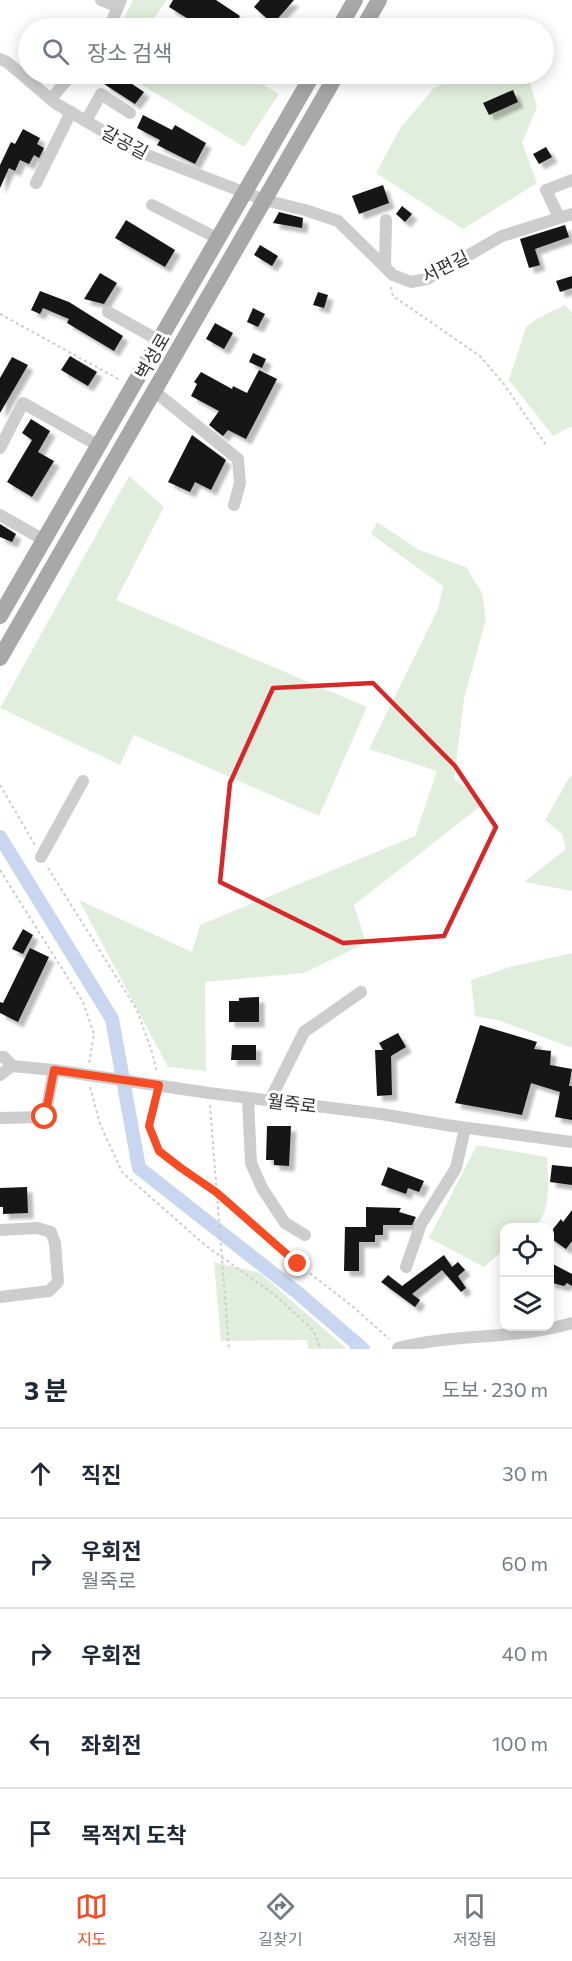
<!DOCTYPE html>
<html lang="ko">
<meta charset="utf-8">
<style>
:root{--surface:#fff;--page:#f6f6f7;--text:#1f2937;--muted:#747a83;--line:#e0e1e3;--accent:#f54c24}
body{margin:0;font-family:Commissioner,"Noto Sans KR",sans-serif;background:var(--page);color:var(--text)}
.controls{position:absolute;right:18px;bottom:18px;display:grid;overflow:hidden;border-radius:12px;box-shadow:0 3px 15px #0003}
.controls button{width:54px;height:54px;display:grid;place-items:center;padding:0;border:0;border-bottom:2px solid var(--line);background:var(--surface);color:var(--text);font:30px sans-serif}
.stop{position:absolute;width:18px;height:18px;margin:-14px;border:4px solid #f54c24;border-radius:50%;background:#fff}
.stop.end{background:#f54c24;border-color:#fff;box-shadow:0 2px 6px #0008}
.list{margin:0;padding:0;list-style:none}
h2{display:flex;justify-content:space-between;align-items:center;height:78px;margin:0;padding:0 24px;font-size:26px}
h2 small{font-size:20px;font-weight:400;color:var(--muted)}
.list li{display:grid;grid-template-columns:39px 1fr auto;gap:18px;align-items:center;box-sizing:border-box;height:90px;padding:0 24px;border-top:2px solid var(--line)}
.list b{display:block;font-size:22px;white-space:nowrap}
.list p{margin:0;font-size:20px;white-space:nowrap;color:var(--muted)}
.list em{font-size:20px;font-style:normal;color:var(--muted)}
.icon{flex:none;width:33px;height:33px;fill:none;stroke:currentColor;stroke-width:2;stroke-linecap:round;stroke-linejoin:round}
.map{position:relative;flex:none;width:572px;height:1349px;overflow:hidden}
.search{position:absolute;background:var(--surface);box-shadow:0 3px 15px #0003;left:18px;right:18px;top:18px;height:66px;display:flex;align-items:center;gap:15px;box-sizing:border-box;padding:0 21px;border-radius:33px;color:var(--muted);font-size:22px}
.sheet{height:528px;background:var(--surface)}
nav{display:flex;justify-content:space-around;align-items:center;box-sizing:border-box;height:84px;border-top:2px solid var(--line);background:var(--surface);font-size:16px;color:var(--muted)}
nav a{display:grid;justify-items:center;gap:3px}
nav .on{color:var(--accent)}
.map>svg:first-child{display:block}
.green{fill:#e2eedd}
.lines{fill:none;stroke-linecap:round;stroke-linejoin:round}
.stream{stroke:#c8d6ef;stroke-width:4}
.canal{stroke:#c8d6ef;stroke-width:14}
.building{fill:#171717;filter:url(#shadow)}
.path{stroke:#cdcdcd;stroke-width:2;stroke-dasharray:3 3;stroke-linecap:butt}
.minor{stroke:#cdcdcd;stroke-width:12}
.major{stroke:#a8a8a8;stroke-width:16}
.route{stroke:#f54c24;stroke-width:8}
.marked{fill:none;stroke:#d62828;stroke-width:4.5;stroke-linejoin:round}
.labels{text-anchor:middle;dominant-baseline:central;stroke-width:6;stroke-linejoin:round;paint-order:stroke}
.street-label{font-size:18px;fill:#303030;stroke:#fff}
</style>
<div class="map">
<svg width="572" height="1349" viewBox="0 0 572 1349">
<defs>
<filter id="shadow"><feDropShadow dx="5.5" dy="5.5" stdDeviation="1.5" flood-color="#0004"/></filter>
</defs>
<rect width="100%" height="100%" fill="#fff"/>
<!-- green -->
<g class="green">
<polygon points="133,0 167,0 154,18 171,28 119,28"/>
<polygon points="124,74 245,74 279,94 244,147"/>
<polygon points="465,74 527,74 537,107 522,143 537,183 463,229 376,173 401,127 434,88"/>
<polygon points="565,305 572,313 572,426 553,436 509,380 526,327 538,318"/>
<polygon points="129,476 164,507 116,600 367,707 319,816 134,735 120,765 0,708"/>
<polygon points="377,522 419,550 466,567 482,593 486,619 464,699 454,779 486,802 354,905 366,943 304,973 205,982 206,1071 168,1067 79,900 192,952 200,925 415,836 437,771 369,749 438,609 443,586 371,534"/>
<polygon points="570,776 572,776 572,891 524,882 566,849 562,834 545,820"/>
<polygon points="572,953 572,1048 501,1021 475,1016 471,980 510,967"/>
<path d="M477,1145L547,1157C548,1176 553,1222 529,1228C522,1229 512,1228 504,1228V1249L484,1267L429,1238Z"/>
<polygon points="214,1262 260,1273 347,1349 308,1349 307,1340 221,1341"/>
</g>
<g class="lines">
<!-- stream -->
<polyline class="stream" points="350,1338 352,1349"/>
<!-- canal -->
<polyline class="canal" points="0,837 112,1019 139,1168 298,1293 363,1349"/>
</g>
<!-- building -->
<g class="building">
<polygon points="173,0 216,0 240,16 232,28 203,28 169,7"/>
<polygon points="260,0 294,0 273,24 254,7"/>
<polygon points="111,74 117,74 144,92 135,104 104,84"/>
<polygon points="513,90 518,102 489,115 483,103"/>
<polygon points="143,115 172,130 175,125 206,143 195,164 157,145 160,140 137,128"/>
<polygon points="23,129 40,138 37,144 44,148 39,158 34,155 29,164 20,160 15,171 9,168 0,188 0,165 11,142 15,144"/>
<polygon points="546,147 552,157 539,164 533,154"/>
<polygon points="383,185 389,203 359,214 352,196"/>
<polygon points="402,206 412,214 405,222 396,214"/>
<polygon points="279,212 303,218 302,228 273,223"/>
<polygon points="126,220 175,250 165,267 115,238"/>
<polygon points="565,225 569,237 535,249 540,265 529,268 520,239"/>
<polygon points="260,245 278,256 272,266 254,255"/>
<polygon points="100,273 117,283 104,304 84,299"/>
<polygon points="572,276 572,288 560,292 556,281"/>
<polygon points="40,291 69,302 123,336 114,351 67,323 69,319 43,308 40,314 31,310"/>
<polygon points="318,292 328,295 324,308 313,305"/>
<polygon points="253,308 265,314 258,327 247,322"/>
<polygon points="215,323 233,333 224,349 206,339"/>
<polygon points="253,353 266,359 262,368 249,362"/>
<polygon points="70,356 97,372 88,386 61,370"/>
<polygon points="12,357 28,365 0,413 0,378"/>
<polygon points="259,370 277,379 246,439 228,430 223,436 209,425 219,411 191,396 197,384 194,382 201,372 232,389 233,386 247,393"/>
<polygon points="31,419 50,431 38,452 54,461 32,497 7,482 32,440 22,433"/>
<polygon points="192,435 226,460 211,490 195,482 190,492 168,482"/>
<polygon points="0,524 16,534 12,542 0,537"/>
<polygon points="23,929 33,935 23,954 12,949"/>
<polygon points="30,948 49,957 18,1022 0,1013 0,1002 3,1003"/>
<polygon points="259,997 259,1022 229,1022 229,1001 239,1001 239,998"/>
<polygon points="480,1025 537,1042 534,1049 551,1051 550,1065 572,1069 569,1086 572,1086 572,1120 555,1117 560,1092 531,1083 522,1115 455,1103"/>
<polygon points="398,1033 406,1047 391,1056 392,1095 377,1096 375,1050 383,1050 379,1043"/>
<polygon points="232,1045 256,1045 256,1060 231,1060"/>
<polygon points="267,1126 291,1126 289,1166 274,1165 274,1160 266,1160"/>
<polygon points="552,1165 572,1167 572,1185 550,1182"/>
<polygon points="388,1167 424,1181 419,1192 408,1188 406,1194 381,1185"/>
<polygon points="27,1187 28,1213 3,1214 3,1207 0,1207 0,1188"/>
<polygon points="366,1207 401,1208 399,1212 416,1217 412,1225 383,1225 383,1235 375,1235 375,1242 359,1242 359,1271 344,1271 345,1227 366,1227"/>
<polygon points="572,1210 572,1241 566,1249 549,1237 549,1234 561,1219 563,1222"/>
<polygon points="444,1255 452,1267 458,1262 465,1270 458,1276 466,1288 461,1292 442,1270 412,1294 420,1300 415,1307 381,1282 388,1275 402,1286"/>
<polygon points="549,1262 572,1274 572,1286 567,1283 564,1286 549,1282"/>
</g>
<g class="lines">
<!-- path -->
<g class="path">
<polyline points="391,287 393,296 480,356 503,383 546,445"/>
<polyline points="0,314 120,380"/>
<polyline points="0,785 35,845"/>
<polyline points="48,868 137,1010 152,1052 157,1073"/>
<polyline points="0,870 83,1002 94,1034 89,1064"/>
<polyline points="90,1087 100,1124 122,1172 205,1245 275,1295 313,1330 321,1349"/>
<polyline points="156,1096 149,1126 159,1151 216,1192 298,1264 352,1306 389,1339"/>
<polyline points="210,1105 229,1349"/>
</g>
<!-- minor -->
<g class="minor">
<polyline points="101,0 118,7"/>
<polyline points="109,28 121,0"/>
<polyline points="0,59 7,62 55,103 137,151 264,200 305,210 338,221 393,275 411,282 427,279 502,236 572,214"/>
<polyline points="294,74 308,82"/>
<polyline points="51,99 72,74"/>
<polyline points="86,121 101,94 130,113"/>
<polyline points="36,183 71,112"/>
<polyline points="152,205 219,239"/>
<polyline points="559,217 546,190 572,180"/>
<polyline points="385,267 386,220"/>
<polyline points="108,312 160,341"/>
<polyline points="154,391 238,459 240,483 234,505"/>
<polyline points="0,448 23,403 99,446"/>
<polyline points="0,515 44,540"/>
<polyline points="41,857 83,781"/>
<polyline points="0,1057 4,1057 12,1066"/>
<polyline points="0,1075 12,1066 54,1070 209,1093 381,1114 446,1125 572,1142"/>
<polyline points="248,1098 251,1163 262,1188 285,1223 305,1235"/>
<polyline points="270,1100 304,1032 361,992"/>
<polyline points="0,1118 45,1117 54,1070"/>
<polyline points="0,1230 37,1228 51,1232 55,1243 58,1282 49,1291 0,1297"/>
<polyline points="406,1267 421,1224 456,1168 465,1128"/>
<path d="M398,1348C455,1333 516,1340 572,1323"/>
</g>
<!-- major -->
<g class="major">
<polyline points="339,28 355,0"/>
<polyline points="363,28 379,0"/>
<polyline points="0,616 313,74"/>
<polyline points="0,658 337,74"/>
</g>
</g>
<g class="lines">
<!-- route -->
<polyline class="route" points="45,1117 54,1070 159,1085 149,1126 159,1151 181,1168 216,1192 298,1264"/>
</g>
<!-- marked area -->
<path class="marked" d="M373,683L455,766L496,827L444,936L343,943L220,882L230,783L273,688Z"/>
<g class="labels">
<!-- street labels -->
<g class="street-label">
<text transform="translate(125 142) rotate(28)">갈공길</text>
<text transform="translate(445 266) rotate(-26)">서편길</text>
<text transform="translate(152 356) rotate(-60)">벽성로</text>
<text transform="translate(292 1103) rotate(7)">월죽로</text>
</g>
</g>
</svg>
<div class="controls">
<button><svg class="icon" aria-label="locate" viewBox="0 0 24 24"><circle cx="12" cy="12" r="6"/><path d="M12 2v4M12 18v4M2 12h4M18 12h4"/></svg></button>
<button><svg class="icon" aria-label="layers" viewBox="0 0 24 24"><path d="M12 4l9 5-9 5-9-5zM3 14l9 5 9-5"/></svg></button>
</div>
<div class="stop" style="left:45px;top:1117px"></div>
<div class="stop end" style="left:298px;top:1264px"></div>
<div class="search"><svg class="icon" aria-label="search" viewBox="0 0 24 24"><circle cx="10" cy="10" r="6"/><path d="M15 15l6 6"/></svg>장소 검색</div>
</div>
<section class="sheet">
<h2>3 분<small>도보 · 230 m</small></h2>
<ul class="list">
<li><svg class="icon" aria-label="ahead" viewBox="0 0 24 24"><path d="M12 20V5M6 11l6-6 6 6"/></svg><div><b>직진</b></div><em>30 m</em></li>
<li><svg class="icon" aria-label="right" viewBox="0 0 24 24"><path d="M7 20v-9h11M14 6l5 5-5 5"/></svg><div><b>우회전</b><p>월죽로</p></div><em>60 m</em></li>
<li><svg class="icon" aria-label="right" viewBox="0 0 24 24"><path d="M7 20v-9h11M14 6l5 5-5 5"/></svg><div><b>우회전</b></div><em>40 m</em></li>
<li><svg class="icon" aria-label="left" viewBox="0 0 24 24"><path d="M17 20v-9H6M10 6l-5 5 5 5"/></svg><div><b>좌회전</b></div><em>100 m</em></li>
<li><svg class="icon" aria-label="arrive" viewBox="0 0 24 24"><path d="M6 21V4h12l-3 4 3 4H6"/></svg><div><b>목적지 도착</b></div></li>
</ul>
</section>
<nav>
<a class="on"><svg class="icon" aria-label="map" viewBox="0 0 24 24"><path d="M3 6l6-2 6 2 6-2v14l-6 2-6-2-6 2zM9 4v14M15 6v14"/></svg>지도</a>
<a><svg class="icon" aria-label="directions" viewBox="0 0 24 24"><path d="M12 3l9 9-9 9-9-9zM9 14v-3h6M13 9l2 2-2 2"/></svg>길찾기</a>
<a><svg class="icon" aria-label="saved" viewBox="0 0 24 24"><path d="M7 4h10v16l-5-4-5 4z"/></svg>저장됨</a>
</nav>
